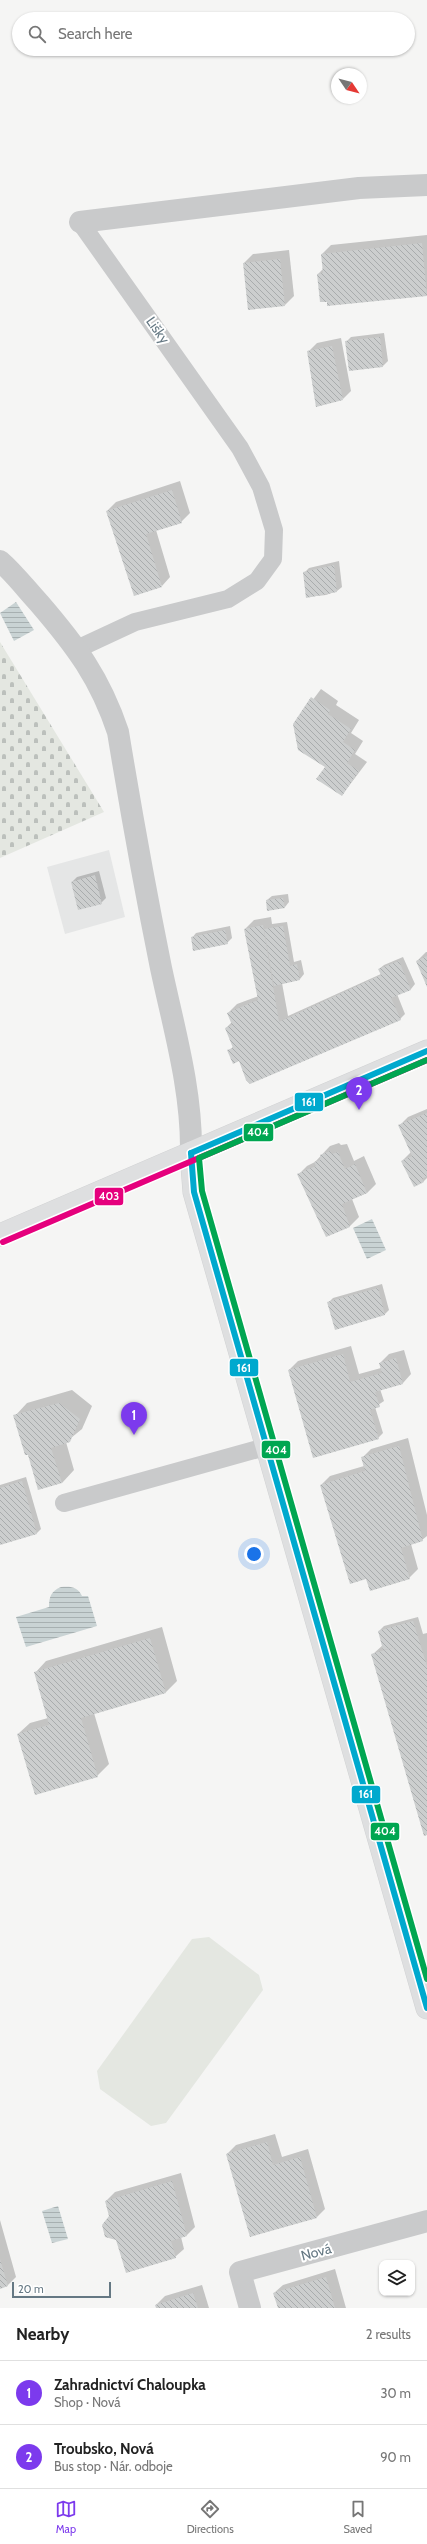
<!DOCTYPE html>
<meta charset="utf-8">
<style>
:root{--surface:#fff;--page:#f2f2f2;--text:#222;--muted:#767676;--line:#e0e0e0;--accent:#7c3aed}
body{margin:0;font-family:Cabin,sans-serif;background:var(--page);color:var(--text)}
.controls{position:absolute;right:12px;bottom:12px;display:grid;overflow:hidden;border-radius:8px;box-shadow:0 1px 3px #0004}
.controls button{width:36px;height:36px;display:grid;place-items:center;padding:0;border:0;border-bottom:1px solid var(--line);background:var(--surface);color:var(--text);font:20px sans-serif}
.compass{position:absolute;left:331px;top:68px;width:36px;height:36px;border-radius:50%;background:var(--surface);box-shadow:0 1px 3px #0004;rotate:125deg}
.scale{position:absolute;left:12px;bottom:10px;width:99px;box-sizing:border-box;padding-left:4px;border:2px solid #657883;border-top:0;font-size:11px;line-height:14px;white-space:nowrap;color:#657883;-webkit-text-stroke:3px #fff;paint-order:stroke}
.you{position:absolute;left:254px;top:1554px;width:14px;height:14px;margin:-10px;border:3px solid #fff;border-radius:50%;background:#1a73e8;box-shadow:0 0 0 6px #1a73e833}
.badge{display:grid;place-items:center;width:26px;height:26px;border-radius:50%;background:var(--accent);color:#fff;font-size:13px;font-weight:700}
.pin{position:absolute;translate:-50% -33px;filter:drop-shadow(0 1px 2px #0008)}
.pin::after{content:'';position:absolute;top:21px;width:14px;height:12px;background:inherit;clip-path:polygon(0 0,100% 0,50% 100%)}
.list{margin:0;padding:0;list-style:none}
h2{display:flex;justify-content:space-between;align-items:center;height:52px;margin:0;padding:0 16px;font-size:17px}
h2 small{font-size:13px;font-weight:400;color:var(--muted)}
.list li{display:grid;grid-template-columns:26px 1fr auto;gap:12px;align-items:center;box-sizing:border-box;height:64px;padding:0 16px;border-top:1px solid var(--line)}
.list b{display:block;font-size:15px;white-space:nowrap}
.list p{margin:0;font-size:13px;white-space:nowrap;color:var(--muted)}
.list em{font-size:13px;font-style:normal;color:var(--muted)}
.icon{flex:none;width:22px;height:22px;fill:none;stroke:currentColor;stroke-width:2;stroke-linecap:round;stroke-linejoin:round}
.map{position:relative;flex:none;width:427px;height:2308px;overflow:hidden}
.search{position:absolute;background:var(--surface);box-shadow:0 1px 3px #0004;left:12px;right:12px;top:12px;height:44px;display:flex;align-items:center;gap:10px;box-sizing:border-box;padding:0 14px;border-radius:22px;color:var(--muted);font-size:15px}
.sheet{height:180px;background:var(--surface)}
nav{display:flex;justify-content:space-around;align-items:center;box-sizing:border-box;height:56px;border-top:1px solid var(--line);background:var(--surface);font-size:11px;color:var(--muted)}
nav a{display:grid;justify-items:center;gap:2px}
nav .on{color:var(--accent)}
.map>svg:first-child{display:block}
.built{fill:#e5e6e6}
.grass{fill:#e4e7e1}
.cemetery{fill:url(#cemetery-stones)}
.water{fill:url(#water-rules)}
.shadow{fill:#0003}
.building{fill:url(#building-back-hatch)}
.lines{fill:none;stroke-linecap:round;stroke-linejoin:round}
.secondary-casing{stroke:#d1d2d3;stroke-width:23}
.lane{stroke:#c9cacb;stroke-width:18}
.street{stroke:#c9cacb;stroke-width:22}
.secondary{stroke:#dedfe0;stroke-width:22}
.bus-1-casing{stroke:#fff;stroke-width:9}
.bus-2-casing{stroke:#fff;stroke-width:9}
.bus-3-casing{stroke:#fff;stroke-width:9}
.bus-1{stroke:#00a9ce;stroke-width:6}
.bus-2{stroke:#e5007d;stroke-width:6}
.bus-3{stroke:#00a651;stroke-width:6}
.labels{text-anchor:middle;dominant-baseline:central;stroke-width:4;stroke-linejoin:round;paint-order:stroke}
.street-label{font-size:14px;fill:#657883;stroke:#fff}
.line-badge{stroke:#fff;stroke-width:1.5}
.badge-label{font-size:11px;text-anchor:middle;font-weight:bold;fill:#fff}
</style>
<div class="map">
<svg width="427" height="2308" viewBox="0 0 427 2308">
<defs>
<pattern id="cemetery-stones" width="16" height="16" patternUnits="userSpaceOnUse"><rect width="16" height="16" fill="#e4e7e1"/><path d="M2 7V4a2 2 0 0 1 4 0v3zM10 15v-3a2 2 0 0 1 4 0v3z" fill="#bcc0bc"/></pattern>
<pattern id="water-rules" width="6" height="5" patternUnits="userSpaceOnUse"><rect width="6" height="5" fill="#c9d3d4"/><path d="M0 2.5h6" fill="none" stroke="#a7b0b1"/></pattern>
<pattern id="building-back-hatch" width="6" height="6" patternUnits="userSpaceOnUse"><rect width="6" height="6" fill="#cccece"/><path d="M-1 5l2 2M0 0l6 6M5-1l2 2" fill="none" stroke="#a9acad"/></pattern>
</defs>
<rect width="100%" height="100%" fill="#f5f5f4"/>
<!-- built -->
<polygon class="built" points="109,850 125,917 65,934 47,867"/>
<!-- grass -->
<polygon class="grass" points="209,1937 259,1975 263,1990 166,2123 151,2126 100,2089 97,2071 192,1939"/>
<!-- cemetery -->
<polygon class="cemetery" points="0,642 104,812 0,858"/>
<!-- water -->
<g class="water">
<polygon points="16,602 34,630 14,641 0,613"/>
<polygon points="372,1219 386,1250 367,1259 353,1228"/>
<path d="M61,1587C71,1586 78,1587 82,1596H88L97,1626L26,1647L16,1617L49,1607C49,1597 51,1591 61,1587Z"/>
<polygon points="58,2206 68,2239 52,2243 42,2211"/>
</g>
<!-- shadow -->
<g class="shadow">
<polygon points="427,235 427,295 328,305 318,274 324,268 322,254 331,245"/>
<polygon points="289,250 294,296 285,305 244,263 253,254"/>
<polygon points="384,333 388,361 383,366 350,370 346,342 351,337"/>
<polygon points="341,338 351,391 343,399 308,352 317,343"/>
<polygon points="180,481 190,513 181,522 156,530 170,577 162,586 107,511 116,502"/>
<polygon points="339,561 342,587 337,591 326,595 307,597 304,573 309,568"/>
<polygon points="321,689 338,701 336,705 359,720 351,733 363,741 355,754 367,762 342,795 326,767 294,725"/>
<polygon points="99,871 106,898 101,903 72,882 77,877"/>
<polygon points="288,894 289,902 285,907 267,900 272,896"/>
<polygon points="271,917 272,924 287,922 294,962 301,960 304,974 300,979 282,983 288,1016 381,974 379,969 384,965 403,957 415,984 411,989 397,994 405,1014 400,1019 240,1060 228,1051 234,1046 226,1028 232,1022 228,1013 237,1004 259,996 245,929 254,920"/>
<polygon points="230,926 232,938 227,943 192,938 196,933"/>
<polygon points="426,952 427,952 427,985 417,961"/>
<polygon points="427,1109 427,1178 423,1182 402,1161 411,1152 399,1126 408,1117"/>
<polygon points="339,1143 341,1145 347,1144 354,1161 364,1156 376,1184 367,1193 352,1199 359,1217 350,1226 327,1235 298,1175 307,1166 315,1162 330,1146"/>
<polygon points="382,1284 389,1310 385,1314 328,1303 333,1298"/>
<polygon points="351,1346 359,1374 381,1368 380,1363 389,1354 404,1350 411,1374 403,1383 380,1389 384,1401 375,1407 383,1433 378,1438 289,1370 298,1361"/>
<polygon points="72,1390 92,1406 82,1429 66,1442 74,1470 62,1483 29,1453 15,1416 27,1403"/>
<polygon points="408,1438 427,1515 427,1536 422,1540 411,1544 418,1569 409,1578 367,1578 321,1485 330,1476 364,1466 362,1458 371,1449"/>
<polygon points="26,1477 41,1529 37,1533 0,1544 0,1485"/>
<polygon points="418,1617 423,1634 427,1633 427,1834 373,1654 383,1645 379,1631 384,1626"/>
<polygon points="162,1627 177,1681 166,1692 94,1713 109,1764 97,1776 18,1734 30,1723 48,1718 35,1673 46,1661"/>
<polygon points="275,2134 282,2157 308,2149 325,2209 317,2217 227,2154 236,2145"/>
<polygon points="181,2173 195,2227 187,2235 181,2237 184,2249 175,2257 110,2216 106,2201 115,2192"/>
<polygon points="0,2220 16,2277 8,2285 0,2288"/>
<polygon points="335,2269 346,2308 279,2308 274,2293 283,2285"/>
<polygon points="202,2285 209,2308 157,2308 156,2305 165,2296"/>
</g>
<!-- building -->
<g class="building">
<polygon points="422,243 427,296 327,306 327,302 320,302 317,274 323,273 321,254"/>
<polygon points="280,259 285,306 248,310 243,263"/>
<polygon points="380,337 383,367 349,371 345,341"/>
<polygon points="332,346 343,400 316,407 307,351"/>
<polygon points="172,490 182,523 146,534 162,587 134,596 106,511"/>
<polygon points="334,565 337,592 306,598 303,572"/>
<polygon points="311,697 330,710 328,714 351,729 343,742 355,750 347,763 359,771 342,796 316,779 325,767 298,750 293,724"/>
<polygon points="95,875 102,904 78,910 71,882"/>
<polygon points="283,898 285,908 267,911 266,900"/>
<polygon points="263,925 279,1022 381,975 378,969 399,961 411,990 391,998 401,1020 250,1084 246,1080 239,1061 233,1064 227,1050 233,1048 225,1028 232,1025 227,1013 258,1000 244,929"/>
<polygon points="283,926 290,966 297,964 300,980 274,986 264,929"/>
<polygon points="225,930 228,944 193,951 191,937"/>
<polygon points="427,956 427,987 416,961"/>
<polygon points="427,1113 427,1176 422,1179 424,1182 414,1187 401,1161 412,1156 398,1125"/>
<polygon points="330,1151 332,1154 338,1152 345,1169 355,1164 367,1193 342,1204 350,1227 326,1237 297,1174 316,1166 314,1162 320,1160 320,1155"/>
<polygon points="378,1288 385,1315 335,1330 327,1302"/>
<polygon points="343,1354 350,1382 382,1373 379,1363 396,1358 403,1384 375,1392 380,1407 370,1410 379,1439 313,1458 288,1370"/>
<polygon points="59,1403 80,1419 70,1442 51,1448 62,1483 38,1490 28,1455 25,1455 13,1415"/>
<polygon points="399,1446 423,1541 401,1548 410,1579 370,1591 366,1579 350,1584 320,1485 365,1471 361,1457"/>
<polygon points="22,1481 37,1534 0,1545 0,1488"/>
<polygon points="413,1621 427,1666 427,1835 424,1836 371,1654 403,1645 383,1650 378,1631"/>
<polygon points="150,1638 166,1693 81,1718 98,1777 35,1795 17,1734 49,1725 34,1672"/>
<polygon points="267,2142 273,2165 300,2157 317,2218 250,2237 226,2154"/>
<polygon points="172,2181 187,2236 171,2241 176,2258 126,2273 116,2240 105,2237 102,2225 109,2216 105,2201"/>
<polygon points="0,2259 8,2286 0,2289"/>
<polygon points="326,2277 335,2308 278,2308 273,2293"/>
<polygon points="193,2293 198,2308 156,2308 155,2305"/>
</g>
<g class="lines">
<!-- secondary casing -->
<g class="secondary-casing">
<g id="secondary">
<polyline points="191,1153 194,1192 427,2008"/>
<polyline points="0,1235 427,1051"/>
</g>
</g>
<!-- lane -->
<g class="lane">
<polyline points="77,649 135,622 228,599 257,581 273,559 274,530 261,487 240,448 80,222"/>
<polyline points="64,1503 265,1447"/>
</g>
<!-- street -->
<g class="street">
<polyline points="80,222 359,188 427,185"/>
<path d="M0,561C14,573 26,589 39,603C76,646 100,678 118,732C131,811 145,889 161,968C174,1029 192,1090 191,1153"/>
<polyline points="250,2308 240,2272 427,2221"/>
</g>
<!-- secondary -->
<use href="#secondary" class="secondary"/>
<!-- bus-1 casing -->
<g class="bus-1-casing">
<g id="bus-1">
<polyline points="191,1153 194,1192 427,2008"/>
<polyline points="191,1153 427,1051"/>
</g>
</g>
<!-- bus-2 casing -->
<g class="bus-2-casing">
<polyline id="bus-2" points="3,1242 427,1060"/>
</g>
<!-- bus-3 casing -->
<g class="bus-3-casing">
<polyline id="bus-3" points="427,1060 199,1158 202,1191 427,1979"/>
</g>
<!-- bus-1 -->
<use href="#bus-1" class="bus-1"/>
<!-- bus-2 -->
<use href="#bus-2" class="bus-2"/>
<!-- bus-3 -->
<use href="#bus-3" class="bus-3"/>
</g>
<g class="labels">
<!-- street labels -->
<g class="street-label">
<text transform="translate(158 330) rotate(55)">Lišky</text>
<text transform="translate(316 2252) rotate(-15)">Nová</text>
</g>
</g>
<g class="line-badge">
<rect x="294" y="1092" width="30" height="20" rx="4" fill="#00a9ce"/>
<rect x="243" y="1123" width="31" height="19" rx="4" fill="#00a651"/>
<rect x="94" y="1187" width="30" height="19" rx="4" fill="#e5007d"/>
<rect x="229" y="1358" width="30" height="19" rx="4" fill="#00a9ce"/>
<rect x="261" y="1440" width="30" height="19" rx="4" fill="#00a651"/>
<rect x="351" y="1785" width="30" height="19" rx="4" fill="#00a9ce"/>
<rect x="370" y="1822" width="30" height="19" rx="4" fill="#00a651"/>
</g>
<g class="badge-label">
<text x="309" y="1106">161</text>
<text x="258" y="1136">404</text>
<text x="109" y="1200">403</text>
<text x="244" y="1372">161</text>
<text x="276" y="1454">404</text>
<text x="366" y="1798">161</text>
<text x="385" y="1835">404</text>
</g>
</svg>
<div class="controls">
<button><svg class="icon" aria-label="layers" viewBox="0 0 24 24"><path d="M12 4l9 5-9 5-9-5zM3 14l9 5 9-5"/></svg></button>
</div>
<svg class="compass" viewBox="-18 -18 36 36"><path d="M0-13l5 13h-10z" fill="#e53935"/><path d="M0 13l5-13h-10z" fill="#767676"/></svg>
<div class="scale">20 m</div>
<div class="you"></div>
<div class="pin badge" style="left:134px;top:1435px">1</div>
<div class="pin badge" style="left:359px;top:1110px">2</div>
<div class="search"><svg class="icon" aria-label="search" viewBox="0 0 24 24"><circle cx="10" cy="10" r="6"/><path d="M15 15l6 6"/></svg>Search here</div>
</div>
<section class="sheet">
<h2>Nearby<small>2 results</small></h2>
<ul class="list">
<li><span class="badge">1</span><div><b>Zahradnictví Chaloupka</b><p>Shop · Nová</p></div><em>30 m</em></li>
<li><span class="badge">2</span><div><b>Troubsko, Nová</b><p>Bus stop · Nár. odboje</p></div><em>90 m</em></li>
</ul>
</section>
<nav>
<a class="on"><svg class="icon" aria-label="map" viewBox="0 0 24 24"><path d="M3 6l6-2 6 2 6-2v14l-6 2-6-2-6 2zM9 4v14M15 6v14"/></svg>Map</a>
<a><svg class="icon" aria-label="directions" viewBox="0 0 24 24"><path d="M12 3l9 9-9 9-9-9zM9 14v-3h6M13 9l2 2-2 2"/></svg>Directions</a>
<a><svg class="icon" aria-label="saved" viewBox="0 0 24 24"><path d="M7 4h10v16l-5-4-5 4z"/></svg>Saved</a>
</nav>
